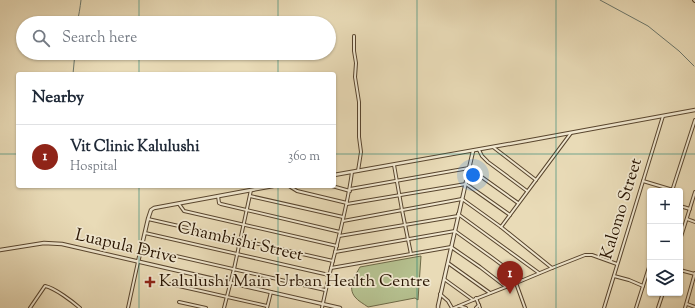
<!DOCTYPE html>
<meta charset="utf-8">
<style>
:root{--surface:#fff;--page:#f6f6f7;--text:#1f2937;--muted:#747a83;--line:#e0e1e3;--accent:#8f2418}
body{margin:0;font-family:"Sorts Mill Goudy",serif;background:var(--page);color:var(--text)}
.controls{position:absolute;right:12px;bottom:12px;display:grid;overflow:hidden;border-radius:4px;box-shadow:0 1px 3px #0004}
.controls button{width:36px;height:36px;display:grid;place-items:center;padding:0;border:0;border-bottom:1px solid var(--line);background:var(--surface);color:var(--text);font:20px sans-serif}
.you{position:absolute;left:473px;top:175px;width:14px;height:14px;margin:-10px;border:3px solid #fff;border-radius:50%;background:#1a73e8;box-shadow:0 0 0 6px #1a73e833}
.badge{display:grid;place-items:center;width:26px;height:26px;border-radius:50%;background:var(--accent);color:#fff;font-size:13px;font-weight:700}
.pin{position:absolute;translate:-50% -33px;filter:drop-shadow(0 1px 2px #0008)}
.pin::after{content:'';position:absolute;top:21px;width:14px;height:12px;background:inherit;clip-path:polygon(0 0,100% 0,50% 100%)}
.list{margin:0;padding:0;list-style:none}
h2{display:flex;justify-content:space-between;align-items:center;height:52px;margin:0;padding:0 16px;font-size:17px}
h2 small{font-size:13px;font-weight:400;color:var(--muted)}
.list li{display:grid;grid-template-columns:26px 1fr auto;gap:12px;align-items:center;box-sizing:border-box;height:64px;padding:0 16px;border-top:1px solid var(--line)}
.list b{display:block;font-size:15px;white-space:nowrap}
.list p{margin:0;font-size:13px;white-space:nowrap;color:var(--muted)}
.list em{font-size:13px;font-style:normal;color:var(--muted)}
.icon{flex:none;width:22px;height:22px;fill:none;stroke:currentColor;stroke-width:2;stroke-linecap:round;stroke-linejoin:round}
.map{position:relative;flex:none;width:695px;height:308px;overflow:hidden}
.search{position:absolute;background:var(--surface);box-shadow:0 1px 3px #0004;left:16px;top:16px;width:320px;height:44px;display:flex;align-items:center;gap:10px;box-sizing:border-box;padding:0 14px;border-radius:22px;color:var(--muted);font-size:15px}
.panel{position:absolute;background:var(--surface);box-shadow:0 1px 3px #0004;left:16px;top:72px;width:320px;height:116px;border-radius:4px}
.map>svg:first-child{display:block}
.grass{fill:#b5c08f;stroke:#6e6a48}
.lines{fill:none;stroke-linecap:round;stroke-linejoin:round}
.stream{stroke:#6b776c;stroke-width:1}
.minor-casing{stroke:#58452e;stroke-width:4}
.tertiary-casing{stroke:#58452e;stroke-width:4.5}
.minor{stroke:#f1e8d0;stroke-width:2}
.tertiary{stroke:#f1e8d0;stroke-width:2.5}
.grid{fill:none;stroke:#0f766e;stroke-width:1;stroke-opacity:0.55}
.poi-dot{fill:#8f2418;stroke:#f1e8d0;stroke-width:1.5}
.labels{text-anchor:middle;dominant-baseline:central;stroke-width:3.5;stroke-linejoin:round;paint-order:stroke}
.street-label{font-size:17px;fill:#271301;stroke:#f1e8d0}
.poi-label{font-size:17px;fill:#271301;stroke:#f1e8d0;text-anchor:start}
</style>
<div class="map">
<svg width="695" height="308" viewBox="0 0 695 308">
<rect width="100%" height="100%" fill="#e9dbb7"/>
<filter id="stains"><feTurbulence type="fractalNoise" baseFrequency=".005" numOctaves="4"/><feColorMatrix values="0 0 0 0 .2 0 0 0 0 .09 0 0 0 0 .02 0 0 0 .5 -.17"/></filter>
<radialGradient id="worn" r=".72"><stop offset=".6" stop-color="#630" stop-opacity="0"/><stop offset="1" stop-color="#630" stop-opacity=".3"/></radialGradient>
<!-- grass -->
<path class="grass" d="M421,256L418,300L415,298L368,307C364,304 358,301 355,297C347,287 355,276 360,267Z"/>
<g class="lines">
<!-- stream -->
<g class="stream">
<polyline points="600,0 648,26 679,51 694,66"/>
<path d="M77,23C79,15 80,8 81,0"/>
<polyline points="73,74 75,53"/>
</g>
<!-- minor casing -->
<g class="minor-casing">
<g id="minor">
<polyline points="694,0 695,1"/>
<polyline points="354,36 354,51 356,63 355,77 359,102 359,137 361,152 358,171"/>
<polyline points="493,147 536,180"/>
<polyline points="479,150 482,156 488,162 527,191"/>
<polyline points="394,165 402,210 411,254"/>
<polyline points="643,181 673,190"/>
<polyline points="289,186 297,191 347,203"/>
<polyline points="332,186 350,191"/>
<polyline points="350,189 469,168 518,203"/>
<polyline points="672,191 695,120"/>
<polyline points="218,196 219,203 221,204 340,232"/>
<polyline points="250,196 343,217"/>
<polyline points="179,204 184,211 337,246"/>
<polyline points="347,204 466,184 510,215"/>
<polyline points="680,206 690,209"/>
<polyline points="458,214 539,273"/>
<polyline points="148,219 333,261"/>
<polyline points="687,219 695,222"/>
<polyline points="343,221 462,199 501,227 552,268"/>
<polyline points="501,227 571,133"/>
<polyline points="145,233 329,275"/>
<polyline points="339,236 458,216"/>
<polyline points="680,240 695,192"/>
<polyline points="141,248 325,290"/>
<polyline points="335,252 455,231 494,259 522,280"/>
<polyline points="448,263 490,293"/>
<polyline points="331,268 451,247 480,267 506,287"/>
<polyline points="680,270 695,274"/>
<polyline points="614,276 629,280 643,286"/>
<polyline points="444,279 473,300"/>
<polyline points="516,283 525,308"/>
<polyline points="170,284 267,306"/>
<polyline points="440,294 448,301 452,308"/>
<polyline points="476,298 480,308"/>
<polyline points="179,302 206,308"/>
<polyline points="687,304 695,307"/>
<polyline points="459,306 466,308"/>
<path d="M30,308L45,286C55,288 73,302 80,308"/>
<polyline points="128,308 138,262"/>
<polyline points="224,308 234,269 251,190"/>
<polyline points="267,308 271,292"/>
<path d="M322,308C331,262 346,218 352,172"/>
<polyline points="454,308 473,300 516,283 552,268 585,255 592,255 617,264"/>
<polyline points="476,308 479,305"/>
<polyline points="604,308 663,116"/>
<polyline points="636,308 650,264"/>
<polyline points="658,308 663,293"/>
<polyline points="685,308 695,273"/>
</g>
</g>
<!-- tertiary casing -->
<g class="tertiary-casing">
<g id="tertiary">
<polyline points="334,175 526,141 695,110"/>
<polyline points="0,250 44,243 62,244 340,308"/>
<polyline points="138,262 148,219 151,210 154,208 273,186"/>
<polyline points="438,308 438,306 473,151"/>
</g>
</g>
<!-- minor -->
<use href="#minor" class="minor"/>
<!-- tertiary -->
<use href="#tertiary" class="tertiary"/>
</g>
<!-- grid -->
<path class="grid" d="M139,0V23M278,0V23M417,0V308M556,0V308M139,53V74M278,53V74M0,154H18M334,154H695M139,186V308M278,186V308"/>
<!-- markers -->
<path class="poi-dot" d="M148 276h4v4h4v4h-4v4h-4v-4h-4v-4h4z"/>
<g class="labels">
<!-- street labels -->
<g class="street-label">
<text transform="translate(622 209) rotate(-73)">Kalomo Street</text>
<text transform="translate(240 242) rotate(13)">Chambishi Street</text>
<text transform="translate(126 247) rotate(13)">Luapula Drive</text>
</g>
<!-- poi labels -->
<g class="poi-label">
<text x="159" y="282">Kalulushi Main Urban Health Centre</text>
</g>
</g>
<rect width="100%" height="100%" filter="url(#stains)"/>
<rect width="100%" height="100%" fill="url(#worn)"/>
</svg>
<div class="controls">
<button>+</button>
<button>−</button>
<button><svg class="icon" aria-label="layers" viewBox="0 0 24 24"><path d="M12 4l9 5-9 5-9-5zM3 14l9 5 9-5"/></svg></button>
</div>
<div class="you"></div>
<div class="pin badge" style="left:510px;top:294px">1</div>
<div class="search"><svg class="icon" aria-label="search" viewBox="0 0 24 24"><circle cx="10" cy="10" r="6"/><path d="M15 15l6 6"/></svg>Search here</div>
<section class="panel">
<h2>Nearby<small></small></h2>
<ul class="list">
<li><span class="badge">1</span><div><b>Vit Clinic Kalulushi</b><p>Hospital</p></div><em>360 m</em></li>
</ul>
</section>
</div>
